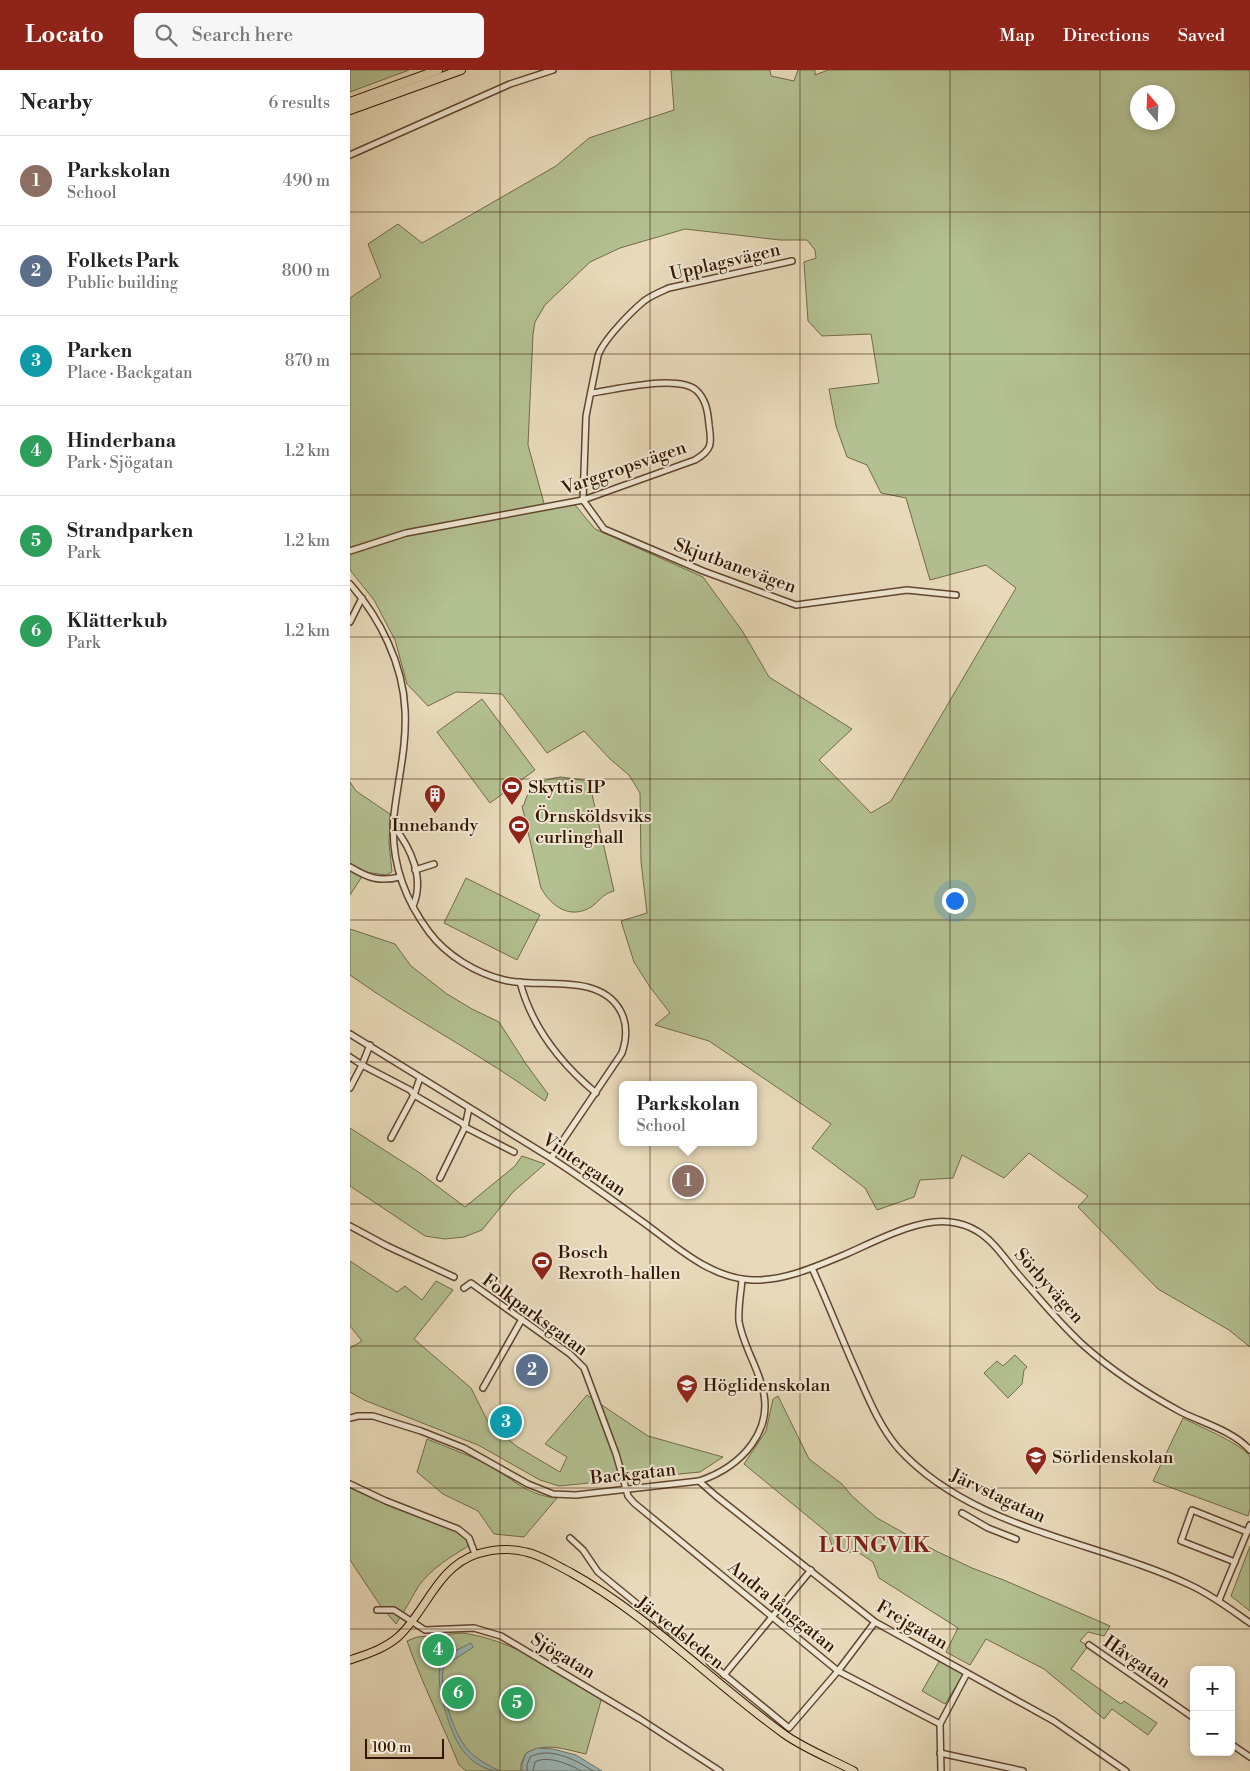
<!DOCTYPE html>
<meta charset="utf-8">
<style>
:root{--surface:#fff;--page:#f6f6f6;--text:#222;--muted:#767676;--line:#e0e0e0;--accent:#8f2418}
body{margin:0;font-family:"Libre Bodoni",serif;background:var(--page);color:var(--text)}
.controls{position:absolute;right:15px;bottom:15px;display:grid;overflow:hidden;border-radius:8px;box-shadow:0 2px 8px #0003}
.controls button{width:45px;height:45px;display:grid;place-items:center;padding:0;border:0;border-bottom:1px solid var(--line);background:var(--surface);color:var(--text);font:25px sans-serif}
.compass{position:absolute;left:780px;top:15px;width:45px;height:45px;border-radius:50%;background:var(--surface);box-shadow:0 2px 8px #0003;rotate:341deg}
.scale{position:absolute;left:15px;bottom:12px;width:79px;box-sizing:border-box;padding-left:5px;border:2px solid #331500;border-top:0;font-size:14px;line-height:18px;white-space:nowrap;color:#331500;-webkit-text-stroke:4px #efe6d2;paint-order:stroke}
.you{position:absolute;left:604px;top:830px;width:18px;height:18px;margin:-12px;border:4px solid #fff;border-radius:50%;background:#1a73e8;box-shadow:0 0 0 8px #1a73e833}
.badge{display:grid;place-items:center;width:32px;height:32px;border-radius:50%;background:var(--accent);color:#fff;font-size:16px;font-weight:700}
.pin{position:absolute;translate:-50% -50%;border:2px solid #fff;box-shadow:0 1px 5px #0006}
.popup{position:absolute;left:269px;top:1011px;width:138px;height:65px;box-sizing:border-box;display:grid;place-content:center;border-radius:8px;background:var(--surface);filter:drop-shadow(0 1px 4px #0005);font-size:16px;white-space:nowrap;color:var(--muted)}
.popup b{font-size:19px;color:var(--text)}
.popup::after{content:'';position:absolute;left:50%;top:100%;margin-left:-10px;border:10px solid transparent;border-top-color:var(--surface)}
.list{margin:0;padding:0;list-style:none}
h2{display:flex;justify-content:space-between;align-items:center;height:65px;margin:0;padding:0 20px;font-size:21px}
h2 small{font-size:16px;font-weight:400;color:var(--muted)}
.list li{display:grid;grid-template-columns:32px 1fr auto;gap:15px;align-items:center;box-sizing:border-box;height:90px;padding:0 20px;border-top:1px solid var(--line)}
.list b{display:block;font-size:19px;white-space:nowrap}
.list p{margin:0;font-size:16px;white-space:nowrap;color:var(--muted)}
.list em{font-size:16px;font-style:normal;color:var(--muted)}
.icon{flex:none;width:28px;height:28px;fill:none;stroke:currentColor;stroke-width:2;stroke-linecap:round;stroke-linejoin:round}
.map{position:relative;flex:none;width:900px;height:1701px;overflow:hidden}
header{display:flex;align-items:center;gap:30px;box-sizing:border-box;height:70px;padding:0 25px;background:var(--accent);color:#fff}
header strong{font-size:24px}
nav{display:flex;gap:28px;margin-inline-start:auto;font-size:18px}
.search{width:350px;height:45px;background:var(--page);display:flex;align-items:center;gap:12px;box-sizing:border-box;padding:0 18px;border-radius:8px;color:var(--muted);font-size:19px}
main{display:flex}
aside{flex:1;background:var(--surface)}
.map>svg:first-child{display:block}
.green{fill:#b3c091;stroke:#736a48;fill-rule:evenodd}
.water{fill:#9ab8b8;stroke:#71776e}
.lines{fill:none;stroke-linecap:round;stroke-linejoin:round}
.shore{stroke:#66665c;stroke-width:1}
.minor-casing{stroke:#60462e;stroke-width:8}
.major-casing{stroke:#331500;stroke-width:9}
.highway-casing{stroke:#331500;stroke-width:10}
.minor{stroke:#efe6d2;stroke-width:5}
.major{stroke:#e7d9b9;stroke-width:7}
.highway{stroke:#e7d9b9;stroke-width:8}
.grid{fill:none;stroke:#331500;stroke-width:1;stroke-opacity:0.55}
.labels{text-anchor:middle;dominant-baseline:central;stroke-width:4;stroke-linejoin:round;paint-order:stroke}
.street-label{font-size:18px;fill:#331500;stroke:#efe6d2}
.poi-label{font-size:18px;fill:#331500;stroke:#efe6d2;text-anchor:start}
.district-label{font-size:22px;font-weight:bold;letter-spacing:1px;fill:#7a1f14;stroke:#efe6d2}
</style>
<header>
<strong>Locato</strong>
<div class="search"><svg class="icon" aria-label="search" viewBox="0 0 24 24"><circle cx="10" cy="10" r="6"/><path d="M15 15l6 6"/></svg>Search here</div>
<nav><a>Map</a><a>Directions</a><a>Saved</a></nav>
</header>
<main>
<aside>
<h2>Nearby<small>6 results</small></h2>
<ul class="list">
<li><span class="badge" style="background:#8d6e63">1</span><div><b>Parkskolan</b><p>School</p></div><em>490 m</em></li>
<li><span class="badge" style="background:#5c6f8a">2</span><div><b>Folkets Park</b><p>Public building</p></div><em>800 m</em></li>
<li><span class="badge" style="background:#0f9aa8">3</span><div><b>Parken</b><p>Place · Backgatan</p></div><em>870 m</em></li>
<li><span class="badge" style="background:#2e9e5b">4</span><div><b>Hinderbana</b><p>Park · Sjögatan</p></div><em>1.2 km</em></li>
<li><span class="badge" style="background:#2e9e5b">5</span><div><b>Strandparken</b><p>Park</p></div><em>1.2 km</em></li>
<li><span class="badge" style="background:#2e9e5b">6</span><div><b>Klätterkub</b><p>Park</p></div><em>1.2 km</em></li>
</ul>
</aside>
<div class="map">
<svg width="900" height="1701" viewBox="0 0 900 1701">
<rect width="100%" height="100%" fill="#e7d9b9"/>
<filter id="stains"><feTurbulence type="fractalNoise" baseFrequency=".004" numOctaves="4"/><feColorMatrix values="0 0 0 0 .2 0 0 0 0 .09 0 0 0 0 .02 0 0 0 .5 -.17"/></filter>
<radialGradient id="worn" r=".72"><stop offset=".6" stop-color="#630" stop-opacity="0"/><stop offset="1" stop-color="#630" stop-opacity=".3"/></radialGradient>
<!-- green -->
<g class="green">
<polygon points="0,0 59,0 0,22"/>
<path d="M321,0H420L421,6L444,11L448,0H465V5L478,0H900V1277L879,1260L808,1219L728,1137L738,1126L679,1083L654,1108L612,1085L603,1108L570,1110L564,1127L527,1140L515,1118L462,1078L481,1054L359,971L305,955L320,943L300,917L284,892L271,851L297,843L291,792L290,723L279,705L260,689L234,661L197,683L152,624L106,622L78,636L57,614L45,570L24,530L0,500V228L31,207L18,174L48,154L72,173L206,96L239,68L324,40ZM788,22H818V52H788ZM335,159L430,170H457L465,180L466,188L454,192L458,251L472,266L521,264L529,313L479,319L486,356L497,387L517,395L531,423L556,428L580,510L636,495L666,518L541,731L521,743L469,690L502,659L419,607L393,562L353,507L245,459L225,435L195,437L178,375L183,264L185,252L195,235L240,192L270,178Z"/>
<polygon points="132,629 185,700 140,733 87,662"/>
<path d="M211,707L239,711L264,821C252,824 250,831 241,837C220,850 201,836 191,818L172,736L174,735C178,716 193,709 211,707Z"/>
<polygon points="0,712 6,721 40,744 39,773 42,802 36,805 15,802 0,825"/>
<polygon points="116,808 190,845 167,890 94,853"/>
<path d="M0,859L45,874L61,896L97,924L122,939L149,952L176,994L198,1024L195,1031C133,985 63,950 0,905Z"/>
<polygon points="0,1058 70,1103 115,1137 165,1096 172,1086 195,1094 163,1122 132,1160 114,1167 95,1169 75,1166 0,1116"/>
<polygon points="0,1191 47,1222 55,1216 72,1230 86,1211 103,1220 64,1269 121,1318 137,1350 166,1376 210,1402 217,1387 195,1374 237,1325 298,1366 373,1387 350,1402 209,1416 190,1410 128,1375 14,1330 0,1322 0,1278 12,1271 0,1256"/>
<polygon points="665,1285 677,1297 674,1300 672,1314 658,1328 634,1303 647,1291 653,1296"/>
<polygon points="428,1326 459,1389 492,1414 502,1426 527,1448 586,1481 622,1498 656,1511 760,1556 754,1566 738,1562 730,1571 738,1576 721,1599 771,1634 774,1631 807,1653 798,1665 762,1639 754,1649 694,1599 636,1569 620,1595 596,1582 608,1558 529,1508 523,1492 511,1484 483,1479 478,1463 394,1394 416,1361 423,1329"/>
<path d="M833,1348C848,1356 893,1374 900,1387V1439L898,1446L803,1411Z"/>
<path d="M77,1369C96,1377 116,1384 135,1393C162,1407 174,1425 207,1428L174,1467L144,1464L128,1441L93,1424L67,1402Z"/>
<path d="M0,1417L72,1447L107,1460L116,1468L120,1475C102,1486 80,1499 68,1517C61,1529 54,1542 46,1554L30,1535L0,1490Z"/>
<polygon points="900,1476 900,1541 881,1526"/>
<path d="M112,1563C164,1570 207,1601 252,1627L236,1684C213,1679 198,1672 176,1683L171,1694V1701H116L109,1695C92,1653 72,1613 57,1571L67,1567Z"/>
<polygon points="591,1588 615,1602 595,1634 572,1621"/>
</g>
<!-- water -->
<g class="water">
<path d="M121,1573L123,1577L122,1578L94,1596C87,1616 104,1665 118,1680C126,1689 139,1696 150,1701C136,1701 123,1693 114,1682C101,1667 82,1610 92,1591C96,1584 113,1577 121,1573Z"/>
<polygon points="187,1678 203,1679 226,1685 252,1701 172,1701 172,1694 176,1683"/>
</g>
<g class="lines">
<!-- shore -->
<g class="shore">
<path d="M177,1701V1695L180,1687C200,1676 226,1690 243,1701"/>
<path d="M183,1701L185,1692C197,1685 220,1694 231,1701"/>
</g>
<!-- minor casing -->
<g class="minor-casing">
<g id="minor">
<polyline points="0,85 160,14 203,0"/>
<polyline points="233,430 254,459 353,501 446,535 557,520 606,525"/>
<path d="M233,430L236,346L248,286C253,270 281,242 294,231C302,225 310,222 319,218L442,191"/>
<path d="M0,481L56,463L233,430L345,390C362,380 362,374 359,355C358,342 356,329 346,320C327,304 265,320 241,323"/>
<path d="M0,514C30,548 53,594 55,640C57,676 48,709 44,745C40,788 53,827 79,862C97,886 126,903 154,910C190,919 248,902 270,940C278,954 277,968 272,983L201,1088"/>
<polyline points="0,552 12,528"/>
<path d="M44,757C61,778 75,809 63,836"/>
<path d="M0,797C18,808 29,812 50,807"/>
<polyline points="65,800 84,794"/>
<path d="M170,912C182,958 210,993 246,1023"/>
<path d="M0,964L201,1088C232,1108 261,1129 290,1150C324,1174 358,1208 402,1210C434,1211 465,1197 494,1185C522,1173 569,1147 600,1152C609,1153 619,1156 627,1161C644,1171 655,1189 667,1203C688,1227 708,1252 732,1274C762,1301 796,1323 831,1342C853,1353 883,1361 900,1380"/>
<polyline points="20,975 12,995 60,1020 64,1025 112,1053 115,1057 164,1082"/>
<polyline points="0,987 12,995 0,1018"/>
<polyline points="41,1068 64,1025 70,1008"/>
<polyline points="90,1108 115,1057 119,1038"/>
<polyline points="0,1156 37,1176 104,1207"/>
<path d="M462,1198C478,1233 492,1270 508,1305C519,1330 530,1357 548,1378C622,1460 745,1470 840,1515C862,1525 880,1539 900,1553"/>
<polyline points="114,1218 121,1213 220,1284 234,1298 266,1384 278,1426 284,1433 488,1601 590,1654"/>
<polyline points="133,1318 172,1249"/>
<path d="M0,1348L8,1346H23L71,1361L114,1378L178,1414L203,1424L226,1425L349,1411C391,1397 427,1360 411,1313C405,1292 392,1272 389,1251C388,1237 391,1223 392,1209"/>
<polyline points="349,1411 366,1426 525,1552 704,1651 776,1701"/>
<polyline points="0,1414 36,1431 108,1459 119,1468 125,1484"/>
<polyline points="612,1443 638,1458 666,1469"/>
<polyline points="220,1468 233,1480 248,1502 324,1564 350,1579 360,1593 439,1658 488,1601 525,1552"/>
<polyline points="885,1492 831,1471 842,1440 897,1462"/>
<polyline points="869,1530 900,1455"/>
<polyline points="27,1540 44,1540 75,1560 124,1558 151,1566 290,1649 370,1701"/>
<polyline points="739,1575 844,1648"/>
<polyline points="374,1605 461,1500"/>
<polyline points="881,1674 900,1687"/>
<polyline points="590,1683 673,1701"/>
<polyline points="591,1701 590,1654 617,1603"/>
</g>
</g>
<!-- major casing -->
<g class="major-casing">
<path id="major" d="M0,1590C17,1584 34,1579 48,1567C76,1542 87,1497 127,1484C143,1479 160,1478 176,1482C191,1485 206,1495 220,1502C298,1545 362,1612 434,1664C455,1679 481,1689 504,1701"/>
</g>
<!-- highway casing -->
<g class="highway-casing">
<g id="highway">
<polyline points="0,32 88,0"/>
<polyline points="0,40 111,0"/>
</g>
</g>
<!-- minor -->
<use href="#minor" class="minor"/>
<!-- major -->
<use href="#major" class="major"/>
<!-- highway -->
<use href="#highway" class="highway"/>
</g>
<!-- grid -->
<path class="grid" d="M150,0V1701M300,0V1701M450,0V1701M600,0V1701M750,0V1701M0,142H900M0,284H900M0,425H900M0,567H900M0,709H900M0,850H900M0,992H900M0,1134H900M0,1276H900M0,1418H900M0,1559H900"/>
<!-- icons -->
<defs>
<g id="stadium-pin" transform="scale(1.125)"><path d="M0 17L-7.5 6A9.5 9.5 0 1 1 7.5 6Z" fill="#8f2418" stroke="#efe6d2"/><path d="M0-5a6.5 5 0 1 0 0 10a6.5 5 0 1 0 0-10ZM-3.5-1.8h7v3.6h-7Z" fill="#fff"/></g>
<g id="building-pin" transform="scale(1.125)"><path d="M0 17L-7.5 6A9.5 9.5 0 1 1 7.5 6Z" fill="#8f2418" stroke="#efe6d2"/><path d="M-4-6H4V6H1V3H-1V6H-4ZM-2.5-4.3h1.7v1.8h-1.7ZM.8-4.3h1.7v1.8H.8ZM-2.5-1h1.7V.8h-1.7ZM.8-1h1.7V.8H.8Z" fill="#fff"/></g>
<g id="school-pin" transform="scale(1.125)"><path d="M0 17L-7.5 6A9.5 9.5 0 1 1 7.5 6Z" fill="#8f2418" stroke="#efe6d2"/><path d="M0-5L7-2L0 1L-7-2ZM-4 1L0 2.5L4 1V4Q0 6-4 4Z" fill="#fff"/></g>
</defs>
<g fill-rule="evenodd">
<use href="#stadium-pin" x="162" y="717"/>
<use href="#building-pin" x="85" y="725"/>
<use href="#stadium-pin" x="169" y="756"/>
<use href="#stadium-pin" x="192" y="1192"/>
<use href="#school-pin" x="337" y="1315"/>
<use href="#school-pin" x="686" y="1387"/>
</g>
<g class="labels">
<!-- street labels -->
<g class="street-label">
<text transform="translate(375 192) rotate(-13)">Upplagsvägen</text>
<text transform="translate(274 398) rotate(-19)">Varggropsvägen</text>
<text transform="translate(385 496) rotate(20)">Skjutbanevägen</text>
<text transform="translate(234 1095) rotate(34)">Vintergatan</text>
<text transform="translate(699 1216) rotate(48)">Sörbyvägen</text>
<text transform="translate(185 1245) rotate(36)">Folkparksgatan</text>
<text transform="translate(283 1404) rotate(-6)">Backgatan</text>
<text transform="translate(648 1426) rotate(25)">Järvstagatan</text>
<text transform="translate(432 1537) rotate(39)">Andra långgatan</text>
<text transform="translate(562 1555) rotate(30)">Frejgatan</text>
<text transform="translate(330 1563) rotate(38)">Järvedsleden</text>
<text transform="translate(213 1586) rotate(31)">Sjögatan</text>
<text transform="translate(787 1592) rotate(35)">Håvgatan</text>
</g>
<!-- poi labels -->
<g class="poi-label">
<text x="178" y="717">Skyttis IP</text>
<text x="185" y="746">Örnsköldsviks<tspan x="185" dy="21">curlinghall</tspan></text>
<text x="85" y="755" text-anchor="middle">Innebandy</text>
<text x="208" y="1182">Bosch<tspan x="208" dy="21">Rexroth-hallen</tspan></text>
<text x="353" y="1315">Höglidenskolan</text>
<text x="702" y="1387">Sörlidenskolan</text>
</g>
<!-- district labels -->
<g class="district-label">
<text x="525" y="1475">LUNGVIK</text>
</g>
</g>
<rect width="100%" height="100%" filter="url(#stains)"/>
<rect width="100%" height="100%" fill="url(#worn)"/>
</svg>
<div class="controls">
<button>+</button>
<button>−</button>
</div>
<svg class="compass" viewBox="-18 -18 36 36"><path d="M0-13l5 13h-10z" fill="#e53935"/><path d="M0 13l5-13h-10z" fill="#767676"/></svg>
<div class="scale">100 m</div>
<div class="you"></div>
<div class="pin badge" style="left:338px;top:1111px;background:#8d6e63">1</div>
<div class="popup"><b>Parkskolan</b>School</div>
<div class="pin badge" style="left:182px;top:1300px;background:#5c6f8a">2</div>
<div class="pin badge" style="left:156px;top:1352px;background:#0f9aa8">3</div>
<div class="pin badge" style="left:88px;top:1580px;background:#2e9e5b">4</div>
<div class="pin badge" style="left:167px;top:1633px;background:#2e9e5b">5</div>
<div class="pin badge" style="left:108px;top:1623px;background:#2e9e5b">6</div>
</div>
</main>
